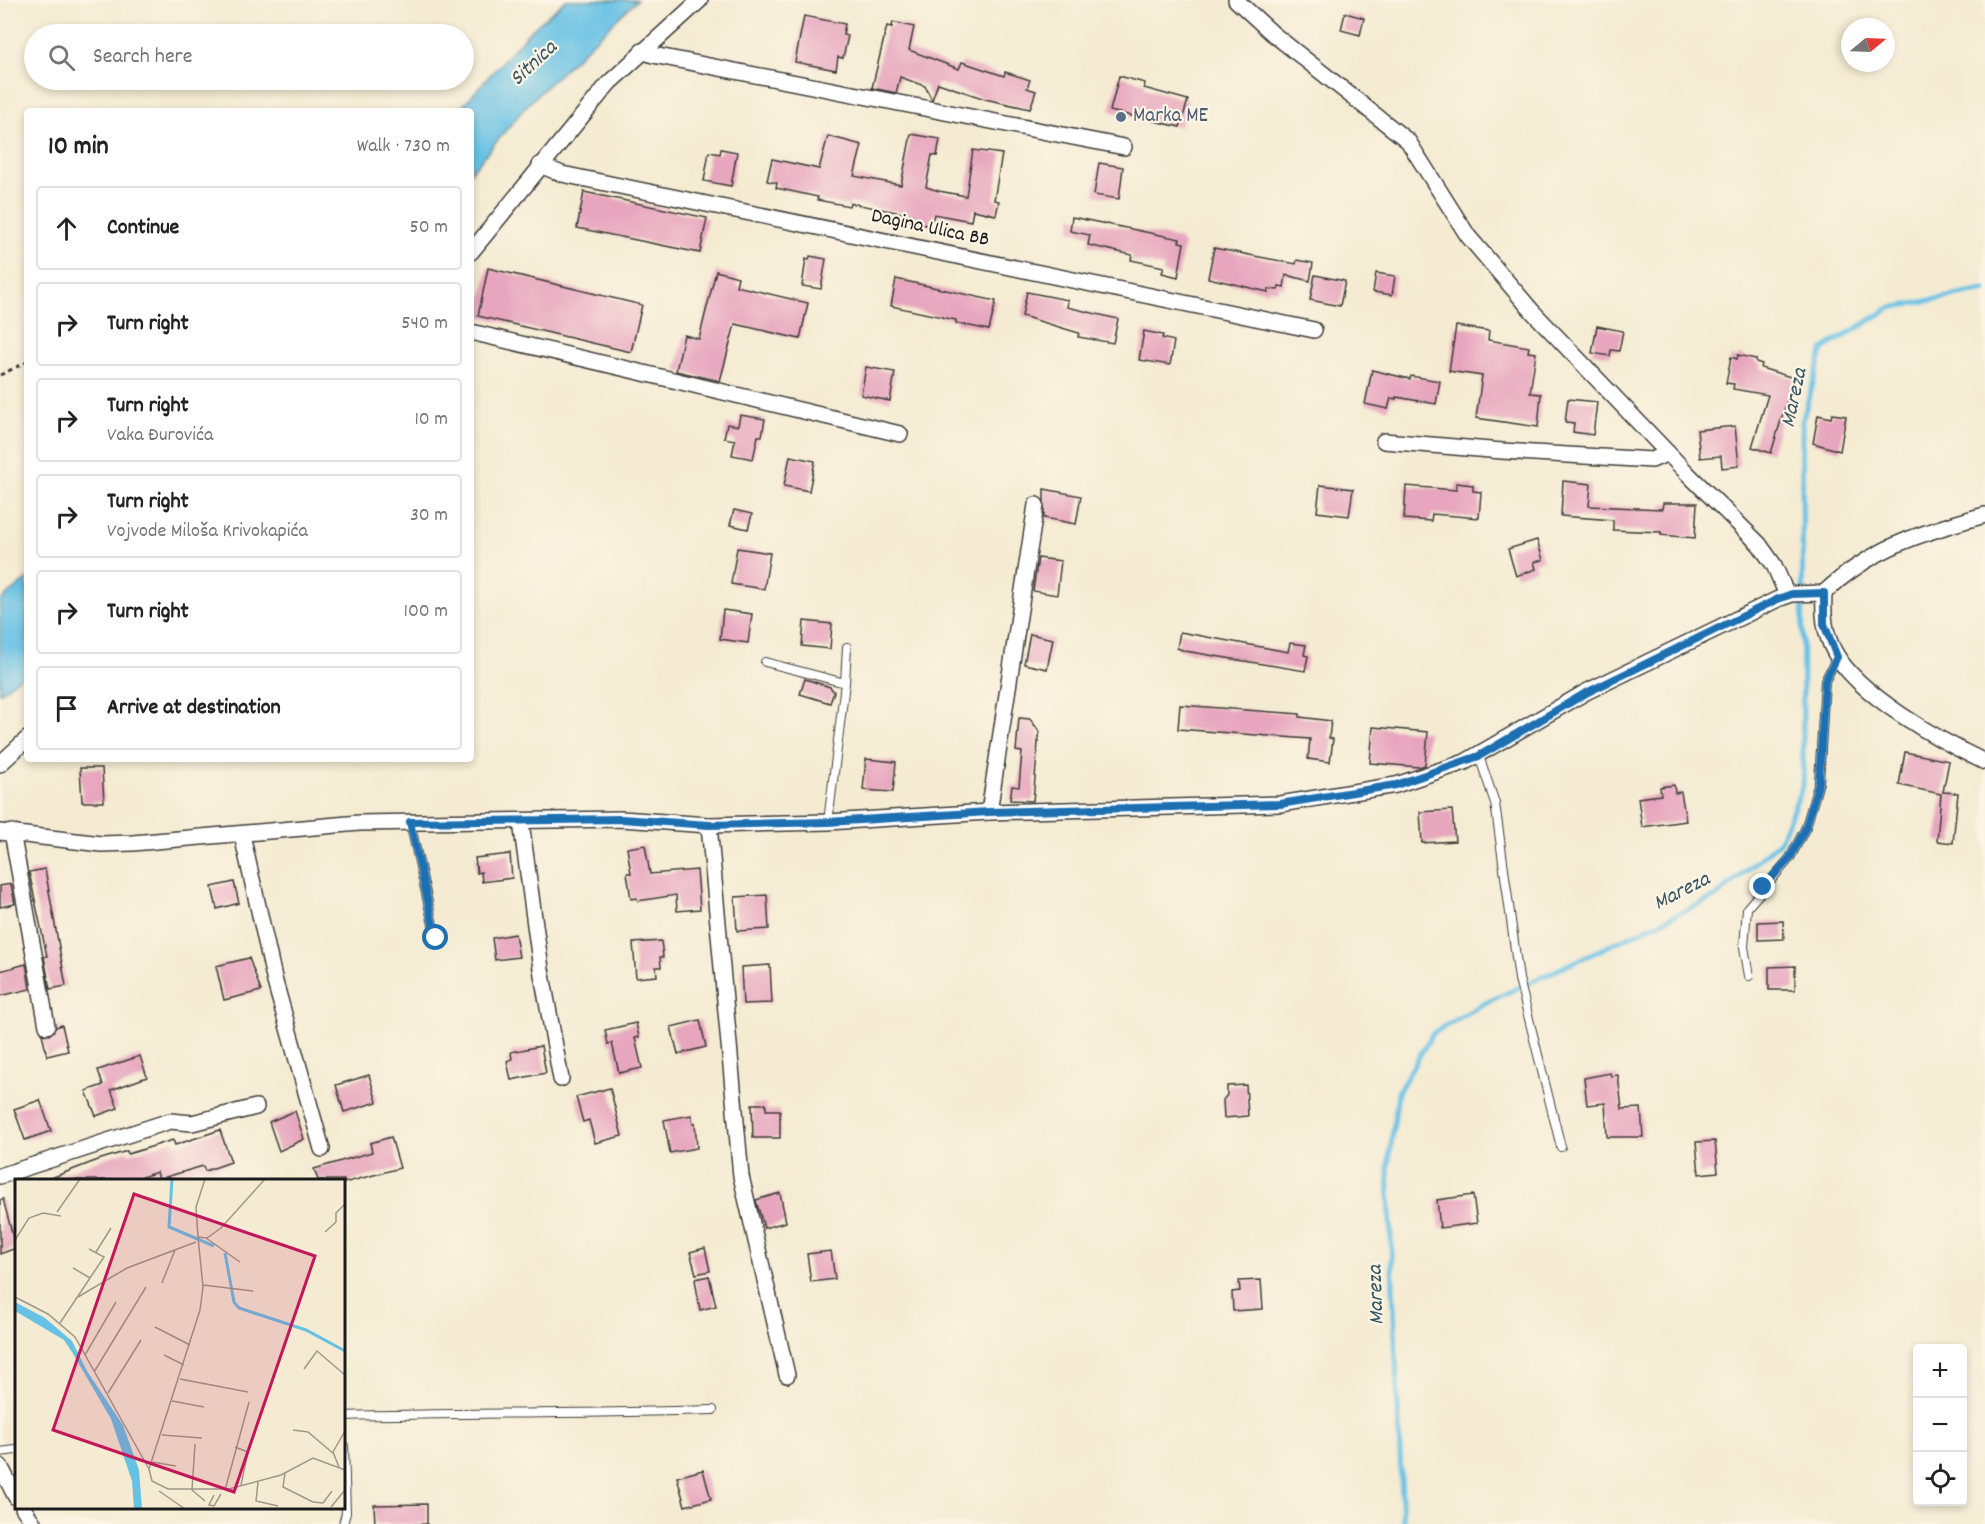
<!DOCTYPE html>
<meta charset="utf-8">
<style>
:root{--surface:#fff;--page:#f6f6f6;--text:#222;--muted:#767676;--line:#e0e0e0}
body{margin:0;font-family:Dekko,sans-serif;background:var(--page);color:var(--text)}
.controls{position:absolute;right:18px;bottom:18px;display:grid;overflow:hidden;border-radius:6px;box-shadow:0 3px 9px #0003}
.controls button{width:54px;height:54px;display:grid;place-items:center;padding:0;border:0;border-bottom:2px solid var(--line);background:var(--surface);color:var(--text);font:30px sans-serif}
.compass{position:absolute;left:1841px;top:18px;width:54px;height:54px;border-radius:50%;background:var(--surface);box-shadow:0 3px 9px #0003;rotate:71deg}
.stop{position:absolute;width:18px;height:18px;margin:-14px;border:4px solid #1f6fb2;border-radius:50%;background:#fff}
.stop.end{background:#1f6fb2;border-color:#fff;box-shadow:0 2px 6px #0008}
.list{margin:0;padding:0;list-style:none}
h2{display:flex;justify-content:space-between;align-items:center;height:78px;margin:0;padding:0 24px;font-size:26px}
h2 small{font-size:20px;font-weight:400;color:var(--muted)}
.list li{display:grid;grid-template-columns:39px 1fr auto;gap:18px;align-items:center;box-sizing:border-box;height:84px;margin:0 12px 12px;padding:0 12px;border:2px solid var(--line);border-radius:6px}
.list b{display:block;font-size:22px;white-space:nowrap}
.list p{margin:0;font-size:20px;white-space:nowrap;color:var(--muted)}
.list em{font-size:20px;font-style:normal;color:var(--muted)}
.icon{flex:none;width:33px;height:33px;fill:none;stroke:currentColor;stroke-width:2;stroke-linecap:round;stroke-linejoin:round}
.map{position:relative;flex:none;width:1985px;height:1524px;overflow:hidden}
.search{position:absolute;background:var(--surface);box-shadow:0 3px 9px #0003;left:24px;top:24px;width:450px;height:66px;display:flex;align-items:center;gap:15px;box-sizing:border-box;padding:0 21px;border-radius:33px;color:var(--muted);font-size:22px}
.panel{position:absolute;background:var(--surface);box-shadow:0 3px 9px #0003;left:24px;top:108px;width:450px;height:654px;border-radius:6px}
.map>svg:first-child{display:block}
.water{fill:#67c1e5;stroke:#426e80;stroke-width:1.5}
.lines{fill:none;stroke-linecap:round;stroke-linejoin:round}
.stream{stroke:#67c1e5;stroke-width:5}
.building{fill:#e7a5be}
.service-casing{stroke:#3c3b37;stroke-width:10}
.minor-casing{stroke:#3c3b37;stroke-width:18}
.path{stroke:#3c3b37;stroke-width:3;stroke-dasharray:4.5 4.5;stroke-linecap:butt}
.service{stroke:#fff;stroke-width:8}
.minor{stroke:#fff;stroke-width:15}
.route{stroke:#1f6fb2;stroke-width:8}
.service-dot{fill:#5c6f8a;stroke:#fcf5e5;stroke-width:2}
.labels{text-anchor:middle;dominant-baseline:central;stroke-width:4.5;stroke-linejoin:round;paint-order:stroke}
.service-label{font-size:21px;fill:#4e5e75;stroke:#fcf5e5;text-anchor:start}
.street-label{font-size:21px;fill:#1c1c1c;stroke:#fcf5e5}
.water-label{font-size:22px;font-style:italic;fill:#365662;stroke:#fcf5e5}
.inset-river{fill:none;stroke:#67c1e5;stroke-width:3}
.inset-road{fill:none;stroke:#9e9889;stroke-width:1.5}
.view{fill:#c2185b;fill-opacity:0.15;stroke:#c2185b;stroke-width:3}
.inset-edge{fill:none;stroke:#1c1c1c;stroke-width:3}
</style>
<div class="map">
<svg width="1985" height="1524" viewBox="0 0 1985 1524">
<rect width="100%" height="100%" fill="#fcf5e5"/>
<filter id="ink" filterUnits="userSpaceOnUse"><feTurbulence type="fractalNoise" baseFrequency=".0167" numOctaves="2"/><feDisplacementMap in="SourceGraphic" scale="12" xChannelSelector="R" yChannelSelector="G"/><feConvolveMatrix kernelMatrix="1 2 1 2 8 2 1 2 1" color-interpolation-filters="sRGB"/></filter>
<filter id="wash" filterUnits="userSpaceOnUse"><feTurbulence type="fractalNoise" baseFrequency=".008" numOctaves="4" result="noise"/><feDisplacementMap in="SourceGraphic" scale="24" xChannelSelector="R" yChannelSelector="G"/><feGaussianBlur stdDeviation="1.35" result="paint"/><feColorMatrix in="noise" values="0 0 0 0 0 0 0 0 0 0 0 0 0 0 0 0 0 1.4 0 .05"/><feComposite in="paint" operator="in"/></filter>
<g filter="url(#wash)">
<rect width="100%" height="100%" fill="#f4ebd2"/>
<!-- water -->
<g class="water">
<polygon points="566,0 637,0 528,104 471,172 471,111 458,111 528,33"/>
<polygon points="27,579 27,672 0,693 0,601"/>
</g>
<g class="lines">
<!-- stream -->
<polyline class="stream" points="1403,1524 1388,1168 1398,1092 1433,1033 1483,1004 1717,896 1780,841 1803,785 1802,422 1823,349 1890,308 1985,290"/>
</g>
<g id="blocks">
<!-- building -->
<g class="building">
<polygon points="1345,13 1364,18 1360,35 1341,30"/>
<polygon points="804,16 845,24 843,35 848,36 843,58 838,57 836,70 795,62"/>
<polygon points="893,22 914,27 909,50 959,69 962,62 1004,76 1005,72 1030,80 1027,88 1036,91 1030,109 985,99 938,83 932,100 925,86 900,77 896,93 872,88 887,26 892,27"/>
<polygon points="1119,76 1145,83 1144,88 1188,100 1180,127 1110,111"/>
<polygon points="911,134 940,139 937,156 932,155 926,187 939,191 966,196 973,150 1002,154 994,200 999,201 996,215 973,210 971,221 934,214 931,226 910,222 912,215 850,203 849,206 817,200 818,197 776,188 777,183 767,181 772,159 819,169 828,136 862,145 854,176 901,185"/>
<polygon points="721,149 737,152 731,186 704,181 709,152 720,154"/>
<polygon points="1099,163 1123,167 1119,199 1094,195"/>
<polygon points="584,192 707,218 700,253 577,228"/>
<polygon points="1072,217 1180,239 1179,242 1184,243 1178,277 1162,273 1164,267 1131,260 1132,255 1088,245 1090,235 1070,231"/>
<polygon points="1214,248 1296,264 1297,260 1313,263 1310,281 1286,275 1284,287 1279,286 1278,290 1268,289 1268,292 1208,278"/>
<polygon points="810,256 826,259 821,289 802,286 806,259 809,260"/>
<polygon points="488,268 642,305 631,352 478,316"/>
<polygon points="716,271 738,277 736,286 808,303 800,339 735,324 720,381 676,371 684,335 699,339"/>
<polygon points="1376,273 1395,276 1392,295 1373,292"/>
<polygon points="1315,275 1345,281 1340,306 1310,300"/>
<polygon points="896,279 996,301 989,330 956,323 956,320 891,306"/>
<polygon points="1027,292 1068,300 1067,307 1118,319 1113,343 1078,337 1079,333 1022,316"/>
<polygon points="1456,326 1489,331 1488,340 1529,347 1528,352 1536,353 1530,393 1541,394 1538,427 1476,418 1482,376 1449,371"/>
<polygon points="1597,326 1623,331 1619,351 1611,350 1610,356 1592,353"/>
<polygon points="1144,331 1163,335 1162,338 1174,341 1170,365 1139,360"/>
<polygon points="1738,355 1756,359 1756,362 1762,364 1761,368 1794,378 1771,453 1752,447 1768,395 1733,389 1734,384 1726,383 1731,357 1737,359"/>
<polygon points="866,367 895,372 890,401 861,395"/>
<polygon points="1372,370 1410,379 1411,376 1440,381 1436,404 1396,397 1396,399 1391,398 1388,409 1365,404"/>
<polygon points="1568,399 1597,402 1593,435 1573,432 1574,423 1565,422"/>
<polygon points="1832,414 1846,416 1840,451 1813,443 1818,415 1831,418"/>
<polygon points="740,415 765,419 762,436 758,436 753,459 732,455 735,440 724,438 727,424 738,426"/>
<polygon points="1735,426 1739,466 1722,468 1721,456 1700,458 1697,430"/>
<polygon points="790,456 815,461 809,491 784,486"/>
<polygon points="1563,481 1591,484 1589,506 1662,509 1663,503 1697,503 1695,538 1661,535 1661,532 1613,530 1613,520 1561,516"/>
<polygon points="1456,483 1473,485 1473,491 1481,492 1479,518 1432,514 1431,521 1404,519 1406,486 1456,490"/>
<polygon points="1320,485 1353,489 1349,516 1317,512"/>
<polygon points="1044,489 1081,496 1076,524 1044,518"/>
<polygon points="734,510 752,514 748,529 730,525"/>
<polygon points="1537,540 1543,560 1534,562 1536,569 1516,576 1508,549"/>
<polygon points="737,548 770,553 764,589 731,584"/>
<polygon points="1038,558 1061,561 1057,595 1033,591"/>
<polygon points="723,610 752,614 748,643 720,639"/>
<polygon points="804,621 832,624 830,649 802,646"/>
<polygon points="1180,632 1288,652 1290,643 1306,645 1304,655 1308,656 1305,671 1185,651 1177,648"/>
<polygon points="1030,634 1053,639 1047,669 1024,664"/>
<polygon points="805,679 830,687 834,692 830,703 800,694"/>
<polygon points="1180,705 1300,714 1300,717 1331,721 1329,738 1333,739 1330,762 1308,759 1310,739 1178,729"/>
<polygon points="1019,718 1030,719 1039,731 1033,801 1010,800 1012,786 1019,787 1022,752 1016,751"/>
<polygon points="1373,727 1428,732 1425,765 1419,767 1370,763"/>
<polygon points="1905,752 1949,761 1943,792 1958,793 1953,843 1937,841 1941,794 1899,785"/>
<polygon points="866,759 896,762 893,792 863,790"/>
<polygon points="80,768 102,768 104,802 82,802"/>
<polygon points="1674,785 1675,793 1681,792 1686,821 1642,827 1638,798 1661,795 1660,787"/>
<polygon points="1452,810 1455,841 1422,843 1420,812"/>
<polygon points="645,845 650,874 697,870 700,909 677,911 676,895 638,901 637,898 631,899 627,873 631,873 627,848"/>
<polygon points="510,854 512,878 482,882 481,872 477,873 475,858"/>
<polygon points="45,869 66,986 50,989 44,957 47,956 29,872"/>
<polygon points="234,882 239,903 217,909 212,887"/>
<polygon points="11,884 15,904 0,907 0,886"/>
<polygon points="767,895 769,929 737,931 735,897"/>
<polygon points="1783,921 1784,939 1758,940 1758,922"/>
<polygon points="515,934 519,957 495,960 492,938"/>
<polygon points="661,941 663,957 660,957 661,967 656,967 657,976 636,978 633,943"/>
<polygon points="249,958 261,991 224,1000 216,966"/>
<polygon points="26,964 30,989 0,996 0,971"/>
<polygon points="770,965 772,1003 743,1004 741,967"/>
<polygon points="1795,966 1795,990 1769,990 1769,967"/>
<polygon points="700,1020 706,1047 678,1054 671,1027"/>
<polygon points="636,1023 639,1037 635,1038 642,1068 619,1073 612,1043 608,1044 605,1030"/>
<polygon points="62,1025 68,1051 47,1056 42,1034 49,1035 56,1027"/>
<polygon points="541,1046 546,1073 511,1080 507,1061 512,1059 511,1052"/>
<polygon points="140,1056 147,1077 111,1090 118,1108 96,1116 86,1091 103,1085 98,1070"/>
<polygon points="1610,1073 1611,1076 1618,1075 1622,1109 1641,1108 1643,1137 1607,1137 1605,1103 1587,1105 1584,1078"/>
<polygon points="369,1075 377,1102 344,1112 336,1085"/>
<polygon points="1246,1085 1248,1116 1224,1118 1223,1100 1227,1095 1227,1086"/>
<polygon points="610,1088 622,1136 595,1143 589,1120 583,1122 576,1097"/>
<polygon points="40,1100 51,1131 25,1140 14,1109"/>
<polygon points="752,1104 766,1104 766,1110 780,1110 780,1138 753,1138"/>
<polygon points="295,1111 304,1139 279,1151 269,1122"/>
<polygon points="691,1115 693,1124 695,1123 697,1148 670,1153 664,1120"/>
<polygon points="220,1130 231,1162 205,1171 203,1166 159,1179 157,1172 133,1180 52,1180 51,1178 98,1160 127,1151 128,1154 173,1140 175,1145"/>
<polygon points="391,1137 400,1168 344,1183 344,1180 318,1180 314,1169 372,1152 370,1143"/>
<polygon points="1715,1141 1718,1172 1699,1174 1696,1142"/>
<polygon points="780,1193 786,1222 764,1228 756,1200"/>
<polygon points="1473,1195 1477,1223 1440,1228 1437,1200"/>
<polygon points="3,1199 16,1248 0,1254 0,1200"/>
<polygon points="705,1248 710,1271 696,1274 690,1252"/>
<polygon points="831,1251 835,1279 811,1282 807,1254"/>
<polygon points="709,1276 716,1306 700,1310 695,1279"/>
<polygon points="1261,1280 1263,1309 1233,1311 1232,1292 1240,1291 1239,1281"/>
<polygon points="703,1470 711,1499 685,1506 677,1477"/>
<polygon points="427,1504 427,1524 375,1524 374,1505"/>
</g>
</g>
</g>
<g filter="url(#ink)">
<use href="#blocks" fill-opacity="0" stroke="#3c3b37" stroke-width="1.5"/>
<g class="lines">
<!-- service casing -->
<g class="service-casing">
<g id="service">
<polyline points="765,662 845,683"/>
<polyline points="1479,756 1495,803 1519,979 1561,1147"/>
<polyline points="410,822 436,938"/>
<polyline points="828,822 845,683 847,647"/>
<polyline points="1749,976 1744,947 1747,908 1790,858 1806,827 1819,782 1825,681 1837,657"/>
<path d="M344,1416C467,1413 590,1414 713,1410"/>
<polyline points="0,1452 16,1450"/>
<polyline points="343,1524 346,1513 344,1446"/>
</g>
</g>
<!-- minor casing -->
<g class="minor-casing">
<g id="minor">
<polyline points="1236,0 1272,33 1408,141 1468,236 1533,312 1688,474 1759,544 1774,565 1787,595"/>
<polyline points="642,51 653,55 1124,147"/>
<polyline points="540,165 562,174 1314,330"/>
<polyline points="471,252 609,83 700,0"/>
<polyline points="471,332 900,434"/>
<polyline points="1384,441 1502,451 1652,460 1668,453"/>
<path d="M1824,593C1823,614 1824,632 1834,651C1857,695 1941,741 1985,762"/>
<path d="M1824,593C1871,548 1923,532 1985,515"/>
<polyline points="0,764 27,739"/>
<polyline points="989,812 1036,505"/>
<polyline points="521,822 541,969 561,1079"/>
<polyline points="709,825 741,1176 787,1375"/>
<polyline points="0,832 101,844 133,843 359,823 621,819 709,825 828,822 989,812 1280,804 1396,785 1465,762 1586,692 1778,599 1792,594 1824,593"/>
<polyline points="12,832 47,1026"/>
<polyline points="242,835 275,982 322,1149"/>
<polyline points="0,1176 170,1121 192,1123 256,1107"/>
<polyline points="0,1466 16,1497"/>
<polyline points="23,1508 34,1524"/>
</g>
</g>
<!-- path -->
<polyline class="path" points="0,375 27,362"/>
<!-- service -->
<use href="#service" class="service"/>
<!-- minor -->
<use href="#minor" class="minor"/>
</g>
</g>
<g class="lines" filter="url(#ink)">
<!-- route -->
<polyline class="route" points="436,938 410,822 621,819 709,825 828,822 989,812 1280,804 1396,785 1479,756 1586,693 1778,599 1792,594 1824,593 1824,624 1837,657 1825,681 1819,782 1806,827 1790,858 1763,887"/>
</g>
<!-- markers -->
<circle class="service-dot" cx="1121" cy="117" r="6"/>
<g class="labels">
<!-- service labels -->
<g class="service-label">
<text x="1133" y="117">Marka ME</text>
</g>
<!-- street labels -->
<g class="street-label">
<text transform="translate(930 229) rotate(12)">Dagina Ulica BB</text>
</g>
<!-- water labels -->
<g class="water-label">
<text transform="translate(534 64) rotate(-43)">Sitnica</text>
<text transform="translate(1795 398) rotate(-78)">Mareza</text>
<text transform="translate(1682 892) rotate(-27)">Mareza</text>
<text transform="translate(1377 1295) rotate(-92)">Mareza</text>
</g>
</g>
<!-- overview -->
<g transform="translate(15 1179)">
<rect width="330" height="330" fill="#f4ebd2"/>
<path d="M0,123L30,139L57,162L72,192L108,246L124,291L127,330H119L117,302L96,240L57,173L49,161L0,132Z" fill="#67c1e5"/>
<path class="inset-river" d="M157,0L154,48L199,67M210,74L219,123L224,129L291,151L330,172"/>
<path class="inset-road" d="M42,33L65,0M310,53L321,43V34L330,25M183,58L188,108L185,131L134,290L137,302L153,310H214L266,296L298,279L330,291M183,58L192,59L206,49L250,0M183,58L181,28L190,0M191,59L225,83M0,61L14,39L28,34L46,37M81,73L96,49M58,89L75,99M147,104L160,71M188,106L238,112M0,118L33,135L60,158L134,290M63,118L112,89L181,63M45,144L89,78L74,70M140,148L175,166M70,176L101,123M149,176L169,186M289,190L302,172L330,196M79,193L131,108M165,200L233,213M93,214L126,161M157,222L189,228M278,251L293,253L319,275M147,256L187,259M180,265L177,311L190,322M220,268L233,273L226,306M137,283L161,287M324,288L318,273L330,252M270,294L268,308L298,323L308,324L317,312M243,303L241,322L263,327M210,311L234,223M144,312L170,330M199,316L194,326L199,327L206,315M316,328L330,311"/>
<path class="view" d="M119,15L300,77L219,313L38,251Z"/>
<rect width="330" height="330" class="inset-edge"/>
</g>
</svg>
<div class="controls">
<button>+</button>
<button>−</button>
<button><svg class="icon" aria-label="locate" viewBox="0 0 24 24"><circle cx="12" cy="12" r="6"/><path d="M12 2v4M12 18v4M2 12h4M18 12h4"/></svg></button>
</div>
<svg class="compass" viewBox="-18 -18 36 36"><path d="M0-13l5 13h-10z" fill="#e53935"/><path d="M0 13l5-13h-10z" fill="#767676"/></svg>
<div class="stop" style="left:436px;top:938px"></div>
<div class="stop end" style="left:1763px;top:887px"></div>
<div class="search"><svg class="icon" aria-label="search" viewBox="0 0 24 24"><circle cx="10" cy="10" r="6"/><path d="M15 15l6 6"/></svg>Search here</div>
<section class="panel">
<h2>10 min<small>Walk · 730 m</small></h2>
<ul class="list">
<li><svg class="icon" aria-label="ahead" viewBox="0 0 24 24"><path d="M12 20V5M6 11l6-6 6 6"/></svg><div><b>Continue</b></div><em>50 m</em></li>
<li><svg class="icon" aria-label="right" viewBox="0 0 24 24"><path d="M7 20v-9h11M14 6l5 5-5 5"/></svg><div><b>Turn right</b></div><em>540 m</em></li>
<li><svg class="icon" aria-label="right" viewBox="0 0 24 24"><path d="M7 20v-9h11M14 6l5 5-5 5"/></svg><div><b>Turn right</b><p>Vaka Đurovića</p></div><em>10 m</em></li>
<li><svg class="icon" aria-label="right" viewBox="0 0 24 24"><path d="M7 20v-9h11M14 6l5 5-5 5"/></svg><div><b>Turn right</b><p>Vojvode Miloša Krivokapića</p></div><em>30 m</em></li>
<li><svg class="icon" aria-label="right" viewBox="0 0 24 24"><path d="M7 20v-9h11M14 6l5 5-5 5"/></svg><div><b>Turn right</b></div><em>100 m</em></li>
<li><svg class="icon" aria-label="arrive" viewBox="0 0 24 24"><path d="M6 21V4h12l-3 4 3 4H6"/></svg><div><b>Arrive at destination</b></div></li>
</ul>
</section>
</div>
